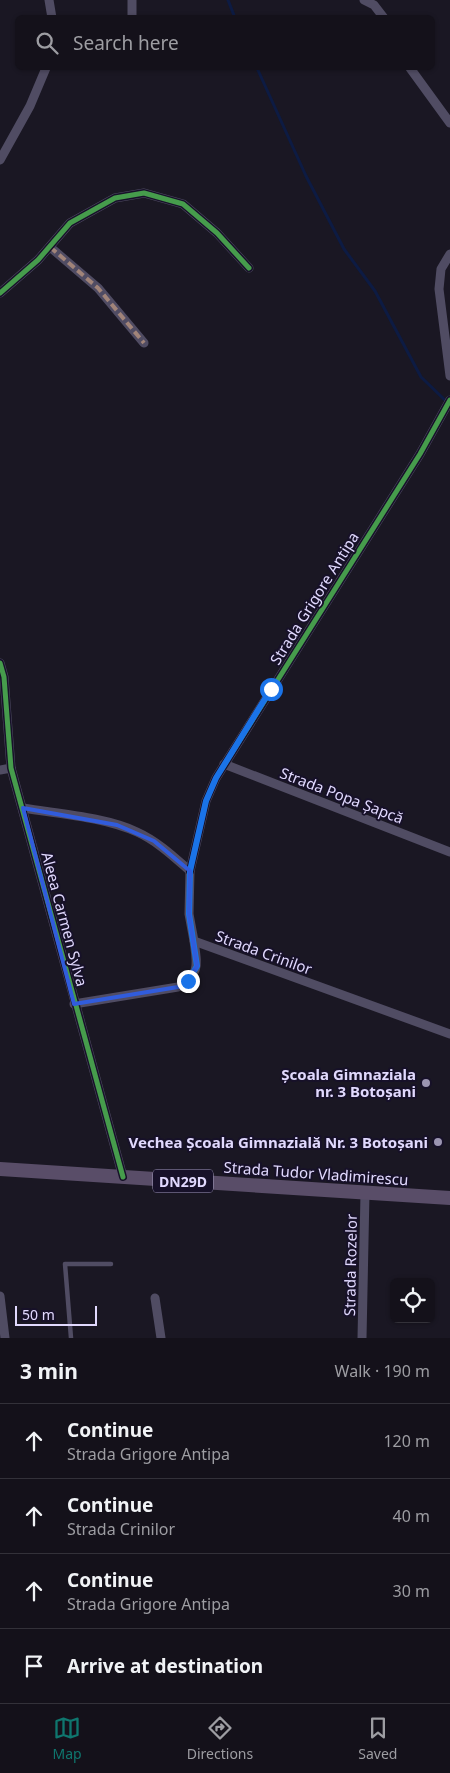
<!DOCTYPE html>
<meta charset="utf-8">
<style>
:root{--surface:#14111a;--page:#1d1a23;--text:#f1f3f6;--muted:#9d9da2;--line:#333139;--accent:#0f766e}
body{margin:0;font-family:"Noto Sans",sans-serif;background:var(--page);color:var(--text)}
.controls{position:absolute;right:15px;bottom:15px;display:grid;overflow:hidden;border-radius:8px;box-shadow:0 1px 4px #0004}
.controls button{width:45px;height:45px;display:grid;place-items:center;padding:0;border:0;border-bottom:1px solid var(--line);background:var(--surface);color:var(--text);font:25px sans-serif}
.scale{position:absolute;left:15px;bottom:12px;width:82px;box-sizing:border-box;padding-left:5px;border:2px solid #e1d9fe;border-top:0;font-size:14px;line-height:18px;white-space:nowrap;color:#e1d9fe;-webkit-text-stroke:4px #171129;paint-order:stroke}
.stop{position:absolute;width:15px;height:15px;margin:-11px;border:4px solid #1a73e8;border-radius:50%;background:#fff}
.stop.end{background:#1a73e8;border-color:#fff;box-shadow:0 1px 5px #0008}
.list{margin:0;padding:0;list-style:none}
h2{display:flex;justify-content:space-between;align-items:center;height:65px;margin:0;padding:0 20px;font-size:21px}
h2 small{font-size:16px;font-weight:400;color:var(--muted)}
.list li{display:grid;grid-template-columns:32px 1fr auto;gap:15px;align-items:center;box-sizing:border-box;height:75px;padding:0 20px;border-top:1px solid var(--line)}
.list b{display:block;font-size:19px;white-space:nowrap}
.list p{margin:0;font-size:16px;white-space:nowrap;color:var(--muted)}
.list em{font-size:16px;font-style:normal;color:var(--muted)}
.icon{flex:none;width:28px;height:28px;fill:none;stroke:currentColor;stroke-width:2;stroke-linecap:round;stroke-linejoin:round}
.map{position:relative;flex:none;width:450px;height:1338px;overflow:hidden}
.search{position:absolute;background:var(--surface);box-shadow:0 1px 4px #0004;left:15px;right:15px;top:15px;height:55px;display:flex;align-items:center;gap:12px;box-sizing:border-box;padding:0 18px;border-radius:8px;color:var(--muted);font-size:19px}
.sheet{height:365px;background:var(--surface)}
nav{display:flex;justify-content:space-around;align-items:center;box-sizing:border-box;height:70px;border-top:1px solid var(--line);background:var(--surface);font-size:14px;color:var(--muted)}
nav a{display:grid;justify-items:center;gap:2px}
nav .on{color:var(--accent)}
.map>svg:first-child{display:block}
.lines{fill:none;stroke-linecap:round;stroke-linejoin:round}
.stream{stroke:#0d1b43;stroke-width:3}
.lane{stroke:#504c63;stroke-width:4.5}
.street{stroke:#504c63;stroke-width:9}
.primary{stroke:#594d68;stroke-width:14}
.quiet{stroke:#a18479;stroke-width:4;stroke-dasharray:8 4;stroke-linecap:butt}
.cycleway-casing{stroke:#171129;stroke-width:8}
.cycleway{stroke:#469c4c;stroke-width:5}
.route{stroke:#1a73e8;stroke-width:6}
.marked{fill:none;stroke:#315cdc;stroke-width:4;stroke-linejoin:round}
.poi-dot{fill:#9b95b1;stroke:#171129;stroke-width:2}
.labels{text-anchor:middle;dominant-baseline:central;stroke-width:4;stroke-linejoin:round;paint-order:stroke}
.shield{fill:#171129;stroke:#a49dbe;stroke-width:1}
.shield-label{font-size:14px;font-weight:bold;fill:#e1d9fe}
.street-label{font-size:15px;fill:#e1d9fe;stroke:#171129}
.poi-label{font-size:15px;font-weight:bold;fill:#e1d9fe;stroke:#171129;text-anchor:end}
</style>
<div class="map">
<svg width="450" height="1338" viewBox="0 0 450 1338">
<rect width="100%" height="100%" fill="#1a1723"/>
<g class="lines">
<!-- stream -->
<g class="stream">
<polyline points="228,0 235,18"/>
<polyline points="257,68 306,176 344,249 375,291 421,377 448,403"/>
</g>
<!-- lane -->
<polyline class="lane" points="71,1338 65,1264 111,1264"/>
<!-- street -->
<g class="street">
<polyline points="49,0 52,18"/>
<polyline points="132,0 132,18"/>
<polyline points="364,0 374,5 384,18"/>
<polyline points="410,68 450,123"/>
<polyline points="0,160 30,106 46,68"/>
<polyline points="50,247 98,288 144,343"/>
<polyline points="450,254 441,269 439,289 450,376"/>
<polyline points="0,293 38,260 70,223 115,198 144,193 183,204 217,233 249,268"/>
<polyline points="0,663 4,677 11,768 123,1177"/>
<polyline points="224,764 450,852"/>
<polyline points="0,770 11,768"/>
<path d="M23,808C59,814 105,817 137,832C157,841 173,856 190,871L189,914L194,941L450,1034"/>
<polyline points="190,871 206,801 216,778 420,454 450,400"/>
<path d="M74,1004L178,987C201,974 197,964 194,941"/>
<polyline points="0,1296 5,1338"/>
<polyline points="155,1298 161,1338"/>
<polyline points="362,1338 365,1193"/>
</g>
<!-- primary -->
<polyline class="primary" points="0,1169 450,1198"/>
<!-- quiet -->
<polyline class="quiet" points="50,247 98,288 144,343"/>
<!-- cycleway casing -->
<g class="cycleway-casing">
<g id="cycleway">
<polyline points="0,293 38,260 70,223 115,198 144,193 183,204 217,233 249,268"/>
<polyline points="0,663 4,677 11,768 123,1177"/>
<polyline points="190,871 206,801 216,778 420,454 450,400"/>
</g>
</g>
<!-- cycleway -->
<use href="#cycleway" class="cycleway"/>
</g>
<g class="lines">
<!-- route -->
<polyline class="route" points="188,981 197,966 189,914 190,871 206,801 216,778 271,689"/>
</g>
<!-- marked area -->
<path class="marked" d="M23,808L117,825L154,841L190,871L189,914L197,966L188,981L178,987L74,1004Z"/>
<!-- markers -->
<g class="poi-dot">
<circle cx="426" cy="1083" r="5"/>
<circle cx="438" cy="1142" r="5"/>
</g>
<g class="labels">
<!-- shield labels -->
<rect class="shield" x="153" y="1169.5" width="60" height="23" rx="4"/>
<g class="shield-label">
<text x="183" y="1181">DN29D</text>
</g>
<!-- street labels -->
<g class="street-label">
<text transform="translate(314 598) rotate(-58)">Strada Grigore Antipa</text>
<text transform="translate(342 795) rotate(21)">Strada Popa Șapcă</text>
<text transform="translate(65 919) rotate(75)">Aleea Carmen Sylva</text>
<text transform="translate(264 952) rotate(20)">Strada Crinilor</text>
<text transform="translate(316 1173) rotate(4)">Strada Tudor Vladimirescu</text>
<text transform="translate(350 1265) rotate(-89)">Strada Rozelor</text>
</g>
<!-- poi labels -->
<g class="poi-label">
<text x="416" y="1074">Școala Gimnaziala<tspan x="416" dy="17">nr. 3 Botoșani</tspan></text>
<text x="428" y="1142">Vechea Școala Gimnazială Nr. 3 Botoșani</text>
</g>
</g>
</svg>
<div class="controls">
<button><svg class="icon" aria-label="locate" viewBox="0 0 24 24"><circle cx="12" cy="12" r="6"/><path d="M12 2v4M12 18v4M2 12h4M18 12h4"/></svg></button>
</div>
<div class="scale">50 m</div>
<div class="stop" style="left:271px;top:689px"></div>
<div class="stop end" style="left:188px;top:981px"></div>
<div class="search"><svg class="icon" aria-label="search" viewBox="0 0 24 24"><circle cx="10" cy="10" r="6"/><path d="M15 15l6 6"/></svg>Search here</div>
</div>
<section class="sheet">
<h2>3 min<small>Walk · 190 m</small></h2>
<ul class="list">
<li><svg class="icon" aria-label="ahead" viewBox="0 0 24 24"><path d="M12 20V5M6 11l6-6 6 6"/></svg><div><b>Continue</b><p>Strada Grigore Antipa</p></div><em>120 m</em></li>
<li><svg class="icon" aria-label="ahead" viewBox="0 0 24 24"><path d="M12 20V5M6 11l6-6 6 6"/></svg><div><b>Continue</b><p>Strada Crinilor</p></div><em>40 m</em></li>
<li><svg class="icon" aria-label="ahead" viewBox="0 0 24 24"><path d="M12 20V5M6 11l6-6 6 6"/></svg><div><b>Continue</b><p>Strada Grigore Antipa</p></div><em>30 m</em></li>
<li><svg class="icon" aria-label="arrive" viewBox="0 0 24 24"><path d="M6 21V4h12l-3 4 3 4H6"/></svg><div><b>Arrive at destination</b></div></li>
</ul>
</section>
<nav>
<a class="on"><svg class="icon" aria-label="map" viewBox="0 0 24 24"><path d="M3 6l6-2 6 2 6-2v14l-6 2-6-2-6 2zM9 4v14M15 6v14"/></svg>Map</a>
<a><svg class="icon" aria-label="directions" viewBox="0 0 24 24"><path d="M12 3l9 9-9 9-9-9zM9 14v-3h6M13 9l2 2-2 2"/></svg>Directions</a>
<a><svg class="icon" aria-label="saved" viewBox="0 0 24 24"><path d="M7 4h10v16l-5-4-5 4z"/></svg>Saved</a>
</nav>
